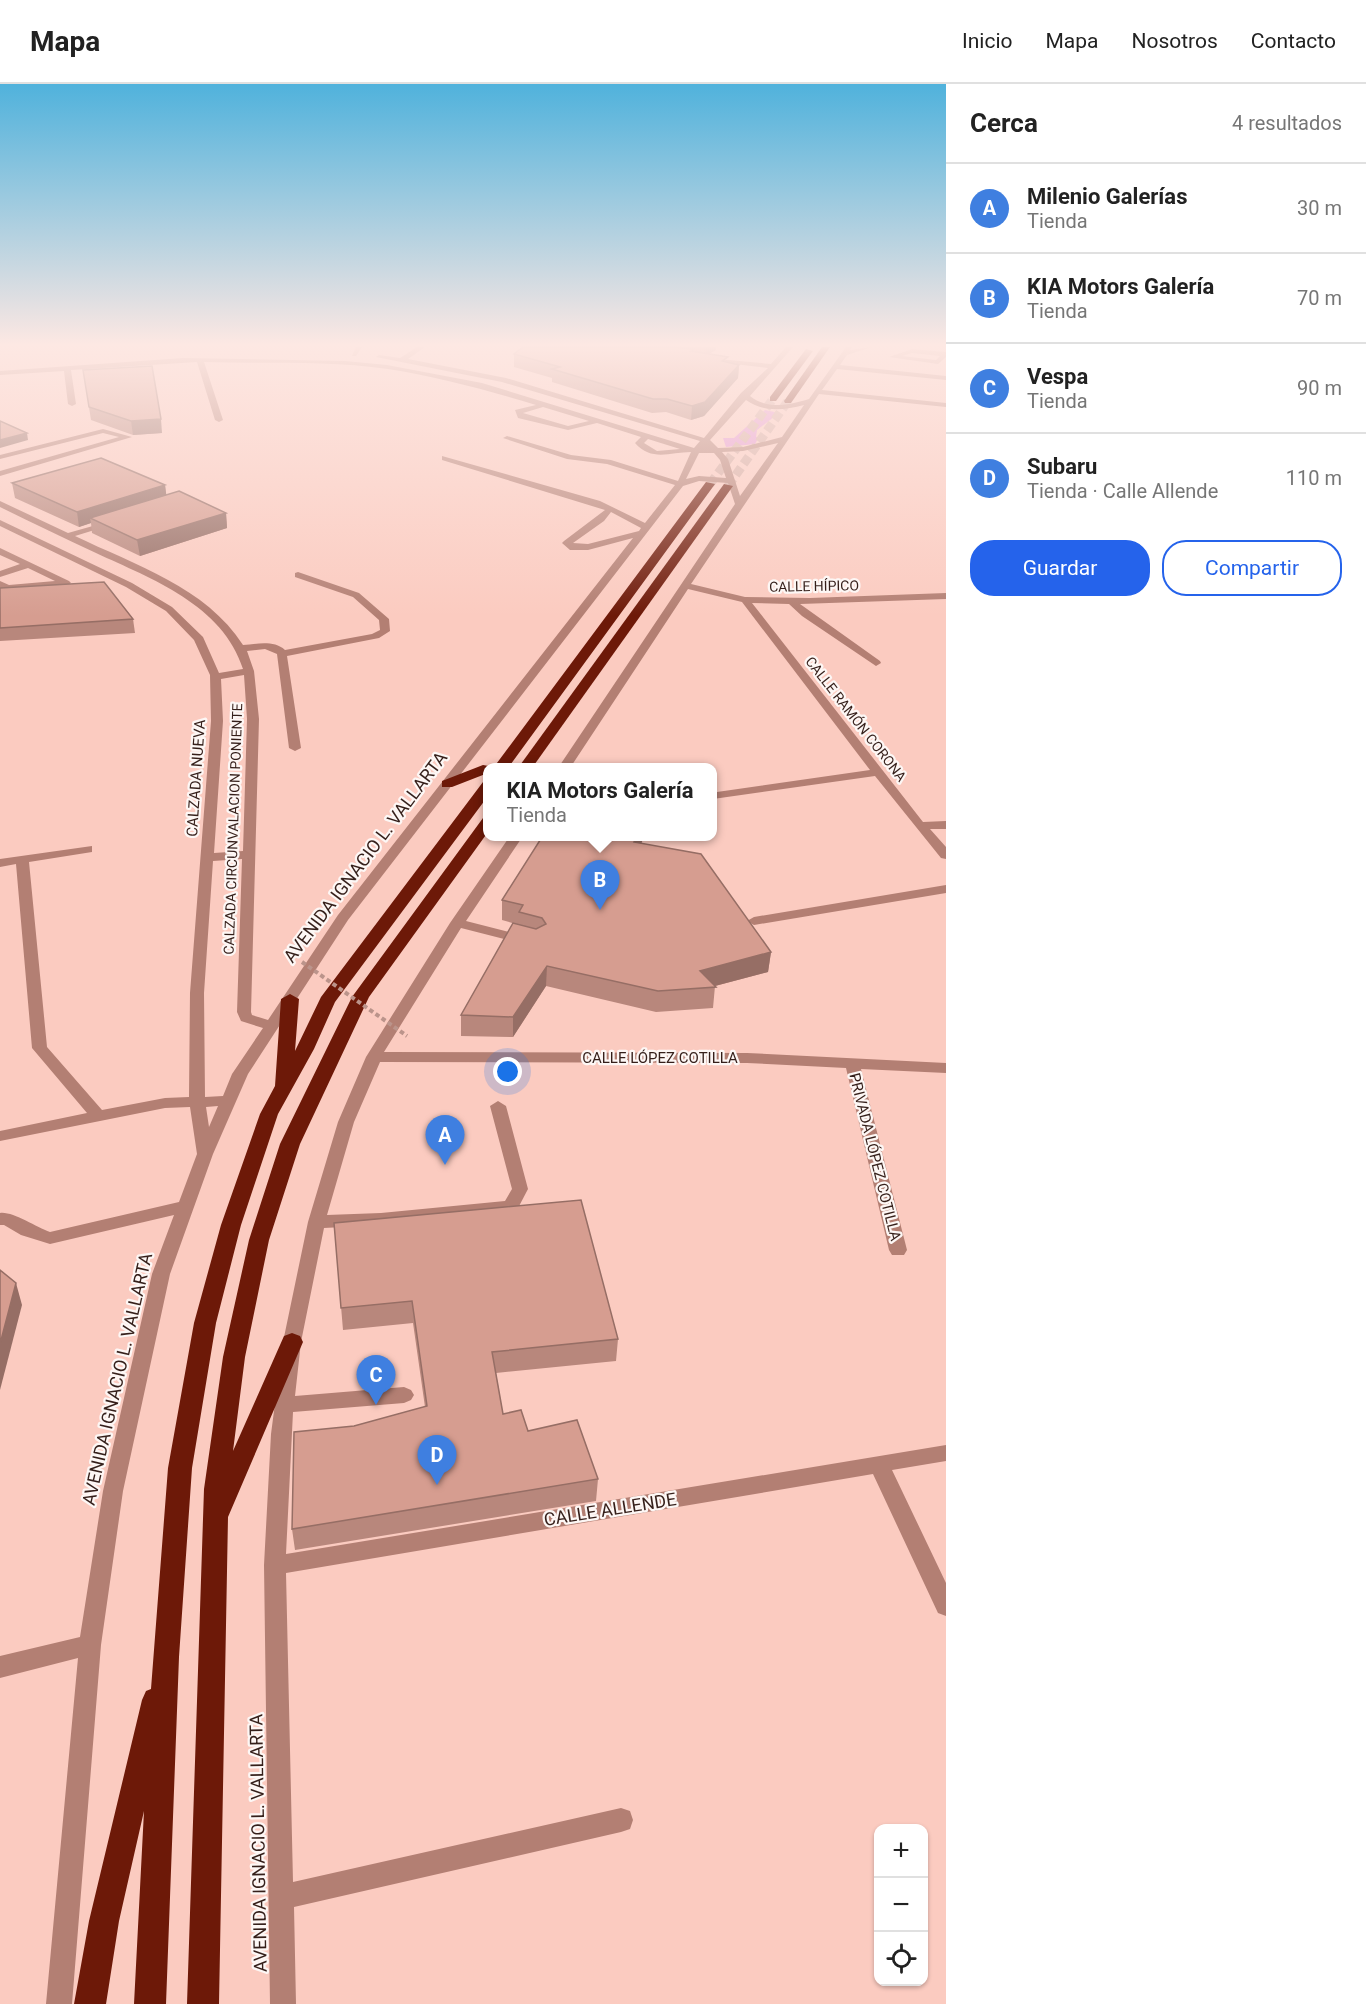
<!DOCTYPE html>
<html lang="es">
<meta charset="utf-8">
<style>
:root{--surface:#fff;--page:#f2f2f2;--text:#222;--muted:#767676;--line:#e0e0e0;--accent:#2563eb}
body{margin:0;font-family:Roboto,sans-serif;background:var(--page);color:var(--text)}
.controls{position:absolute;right:18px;bottom:18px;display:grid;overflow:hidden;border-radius:12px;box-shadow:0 2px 4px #0004}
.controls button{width:54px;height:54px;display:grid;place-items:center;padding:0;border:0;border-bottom:2px solid var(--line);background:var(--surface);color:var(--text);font:30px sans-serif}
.you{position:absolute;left:508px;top:988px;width:21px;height:21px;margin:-15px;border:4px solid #fff;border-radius:50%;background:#1a73e8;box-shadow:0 0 0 9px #1a73e833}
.badge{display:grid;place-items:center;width:39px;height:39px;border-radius:50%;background:var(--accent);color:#fff;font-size:20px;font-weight:700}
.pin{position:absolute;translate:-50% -50px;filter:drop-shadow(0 2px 3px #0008)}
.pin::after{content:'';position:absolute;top:32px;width:21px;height:18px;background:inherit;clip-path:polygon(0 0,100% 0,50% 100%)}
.popup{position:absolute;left:483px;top:679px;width:234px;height:78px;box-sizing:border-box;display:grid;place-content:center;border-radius:12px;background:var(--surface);filter:drop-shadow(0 2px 4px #0005);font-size:20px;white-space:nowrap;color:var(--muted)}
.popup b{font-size:22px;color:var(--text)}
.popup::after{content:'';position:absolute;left:50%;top:100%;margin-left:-12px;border:12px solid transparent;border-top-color:var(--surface)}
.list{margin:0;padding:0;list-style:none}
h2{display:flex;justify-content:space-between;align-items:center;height:78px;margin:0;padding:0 24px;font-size:26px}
h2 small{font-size:20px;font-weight:400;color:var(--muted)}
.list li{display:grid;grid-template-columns:39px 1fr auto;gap:18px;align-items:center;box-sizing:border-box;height:90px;padding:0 24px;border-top:2px solid var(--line)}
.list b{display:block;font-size:22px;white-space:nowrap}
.list p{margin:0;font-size:20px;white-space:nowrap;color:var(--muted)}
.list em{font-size:20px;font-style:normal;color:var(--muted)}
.actions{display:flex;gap:12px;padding:18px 24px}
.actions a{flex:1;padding:14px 0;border:2px solid var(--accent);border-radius:24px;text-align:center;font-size:21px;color:var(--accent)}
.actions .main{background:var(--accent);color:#fff}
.icon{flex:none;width:33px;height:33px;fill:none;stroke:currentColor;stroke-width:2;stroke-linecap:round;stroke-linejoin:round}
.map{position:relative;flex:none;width:946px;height:1920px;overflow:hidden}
header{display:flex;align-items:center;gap:36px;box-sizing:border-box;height:84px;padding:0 30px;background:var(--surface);border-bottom:2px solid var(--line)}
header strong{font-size:28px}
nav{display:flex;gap:33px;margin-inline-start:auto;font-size:21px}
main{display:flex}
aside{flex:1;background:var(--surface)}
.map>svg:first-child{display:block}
.green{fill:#e292d4}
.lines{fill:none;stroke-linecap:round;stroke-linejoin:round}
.highway-tunnel{stroke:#d3a99f;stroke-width:9;stroke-dasharray:9 4.5;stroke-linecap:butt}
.minor{fill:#b37f73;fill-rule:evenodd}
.highway{fill:#6d1908;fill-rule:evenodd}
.path-bridge{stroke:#bb948b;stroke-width:4;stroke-dasharray:4.5 3;stroke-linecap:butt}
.wall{fill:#b8877c}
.shaded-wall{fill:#966e65}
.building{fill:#d69d90;stroke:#966e65;stroke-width:1.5}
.labels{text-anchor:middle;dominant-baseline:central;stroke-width:4.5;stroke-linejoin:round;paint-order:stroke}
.far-street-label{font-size:14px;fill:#351f1a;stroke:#fdf7f5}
.street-label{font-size:15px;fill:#351f1a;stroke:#fdf7f5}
.near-street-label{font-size:18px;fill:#351f1a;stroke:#fdf7f5}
</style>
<header>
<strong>Mapa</strong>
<nav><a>Inicio</a><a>Mapa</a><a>Nosotros</a><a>Contacto</a></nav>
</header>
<main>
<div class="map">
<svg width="946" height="1920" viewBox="0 0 946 1920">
<rect width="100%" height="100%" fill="#fbcbc0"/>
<!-- green -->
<polygon class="green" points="765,326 779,329 757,346 756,353 759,353 755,360 726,363 723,354 734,354"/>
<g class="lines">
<!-- highway-tunnel -->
<g class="highway-tunnel">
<polyline points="710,400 773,315"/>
<polyline points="728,402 788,317"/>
</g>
<!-- minor -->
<g class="minor">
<polygon points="356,263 362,263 356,272 352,272"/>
<path d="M417,263H425L408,275L506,294L704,354L741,309L768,284L709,277L707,274L771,280L786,263H793L750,312C767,326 789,321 809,315L846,263H852L850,266L872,263L847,271L840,281L946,292V296L837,285L822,306L946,319V323L819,310L691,500L745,513L810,514L946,509V515L800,520L880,577L881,579L876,582L802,532L789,520L752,519L923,738L946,737V745H930L946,763V775L941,774L875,692L713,715L712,710L717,708L870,686L742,518L688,505L570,684H558L735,420L728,399L699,397L683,402L348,836L248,990L213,1070L170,1190L123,1407L101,1561L72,1920H46L78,1574L0,1594V1572L80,1553L103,1407L152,1190L174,1131L50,1160L21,1151L4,1141H0V1129C12,1127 36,1143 50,1148L179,1118L197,1070L190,1023L165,1024L0,1057V1047L87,1029L32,964L16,780L0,783V775L92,762V768L29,778L47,963L102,1026L165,1014L189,1013L190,909L211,637L210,591L194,556L166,527L126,503L0,442V436L132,499L172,523L203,553L219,589L243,585C223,521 152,495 96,469C64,454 32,439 0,423V417L68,449L114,436V440L75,452C135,481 206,503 243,561C257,560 274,556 285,566L372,550L380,546L379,536L353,513L295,493V489L298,488L359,509L389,535L390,547L379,554L287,572L301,664L295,667L289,664L277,570L265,565L247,567L254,587L259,635L251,928L252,931L268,936L338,831L633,454L588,466H570L562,459L564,457L605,426L442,376V372L600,417L645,439L675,401L607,380L567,375L503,354L507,352L571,371L611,376L678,397L691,368C670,368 652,378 635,359L641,353L597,339L568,346L518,334L515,326L536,321C487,306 438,293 388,285C328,276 265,280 204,278L223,336L219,338L215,336L197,278L71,286L76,320L72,322L68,320L64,287L0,291V287L183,274L345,277L387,281L482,299L694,364L700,357L502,298L376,273L379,271L400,274ZM746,316C764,329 784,326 804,321L782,353L743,363L718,364L710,356ZM543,323L589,337L568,342L523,329ZM648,355L680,365L657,367L644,359ZM778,359L740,412L728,375L722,368L743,367ZM699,369H714L720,376L726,394L699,392L686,395ZM611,428L641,444L639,447L588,460L573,459L604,437ZM244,591L247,635L243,767L214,769L223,637L221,595ZM242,775L237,928L241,937L263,944L232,990L223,1012L205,1013L204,909L213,777ZM218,1022L209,1043L206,1023Z"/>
<path d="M912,265L946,268V273L938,280L889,273ZM912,269L940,272L936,276L902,272Z"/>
<polygon points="103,345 132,353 0,392 0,387 119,353 103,349 0,375 0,371"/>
<polygon points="0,464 69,497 71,499 66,502 5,506 0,504 0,497 9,501 55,497 28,484 0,493 0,487 20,480 0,471"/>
<polygon points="510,752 523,752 466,837 529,853 531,856 524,860 461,844 384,968 747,969 946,979 946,989 861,985 907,1166 904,1171 892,1171 889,1166 846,984 747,979 380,978 354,1038 327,1131 381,1129 505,1117 512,1105 490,1022 498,1017 506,1022 528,1105 517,1126 511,1128 381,1141 324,1144 301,1258 295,1312 404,1303 411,1306 414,1311 411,1316 404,1319 293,1328 286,1470 946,1361 946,1377 892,1386 946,1499 946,1532 938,1529 873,1390 286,1489 293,1798 621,1724 630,1727 633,1736 630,1745 621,1748 294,1823 296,1920 270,1920 264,1481 271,1350 283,1258 308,1138 338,1038 366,973 450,839"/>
<polygon points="946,801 946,809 754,841 747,837 754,833"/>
</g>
<!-- highway -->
<g class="highway">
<polygon points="822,263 830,263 791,319 785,319 784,317"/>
<polygon points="806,265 813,267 776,317 770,317 770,313"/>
<polygon points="706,398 715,400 508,684 488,684 488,689 452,703 442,703 442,697 483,681 494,683"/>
<polygon points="724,400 733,402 532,684 518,684"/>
<polygon points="488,697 488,712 335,918 314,965 278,1030 241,1141 216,1239 192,1384 179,1573 166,1920 134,1920 144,1727 119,1837 106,1920 74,1920 89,1837 142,1616 146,1607 151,1605 168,1384 194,1239 221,1141 260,1030 275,1002 281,915 290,910 299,915 295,967 321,913 483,698"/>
<polygon points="488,733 488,748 369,913 300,1060 269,1156 245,1273 233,1367 284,1252 292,1249 300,1252 303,1258 228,1433 219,1920 187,1920 204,1405 223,1273 249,1156 280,1060 352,913 483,734"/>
</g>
<!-- path-bridge -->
<polyline class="path-bridge" points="302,878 407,952"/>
</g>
<!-- wall -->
<g class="wall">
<polygon points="523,263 716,263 716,266 708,270 728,278 739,281 738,294 704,332 691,336 666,328 652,329 552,298 552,294 514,283 514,270"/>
<polygon points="83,286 162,349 133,351 91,336"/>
<polygon points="12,399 165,401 166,411 226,429 227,444 140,472 92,449 91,439 79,443 15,414"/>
<polygon points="0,504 133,535 135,549 0,557"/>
<polygon points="542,753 644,753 641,760 771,868 768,888 715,902 713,924 656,928 546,902 513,953 461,952 461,931 519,841 502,836 502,816"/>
<polygon points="334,1139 618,1255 616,1277 496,1289 503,1330 598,1395 596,1417 295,1466 292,1445 354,1342 425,1323 413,1239 343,1246"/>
</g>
<!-- shaded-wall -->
<g class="shaded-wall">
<polygon points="706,263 716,263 716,266 705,272"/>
<polygon points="739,281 738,294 704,332 691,336 692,322"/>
<polygon points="161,335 162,349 133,351 131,337"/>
<polygon points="27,349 28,356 0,364 0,356"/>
<polygon points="165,401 167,416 90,434 91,439 79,443 77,428"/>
<polygon points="226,429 227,444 140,472 137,456"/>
<polygon points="637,753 644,753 643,755 633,778 634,758"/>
<polygon points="771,868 768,888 711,903 700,887"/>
<polygon points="547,882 546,902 513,953 513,933"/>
<polygon points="16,1199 22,1221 0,1306 0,1260"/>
</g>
<!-- building -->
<g class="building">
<polygon points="523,263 674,263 694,265 691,267 728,273 722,277 739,281 705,318 692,322 667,315 653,315 552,285 560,283 514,270"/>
<polygon points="152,282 161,335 131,337 89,323 83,286"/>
<polygon points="0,337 27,349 0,356"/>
<polygon points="101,374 165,401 77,428 12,399"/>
<polygon points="179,407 226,429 137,456 90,434"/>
<polygon points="104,498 133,535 0,544 0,504"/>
<polygon points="542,753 637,753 634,758 701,770 771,868 700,887 716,903 658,907 547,882 513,933 461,931 513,839 536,845 546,840 542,834 519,828 523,821 502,816"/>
<polygon points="581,1116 618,1255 492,1268 503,1330 521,1326 528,1347 577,1336 598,1395 292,1445 294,1348 354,1342 427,1322 412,1217 341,1224 334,1139"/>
<polygon points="0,1186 16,1199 0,1260"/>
</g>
<!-- sky -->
<linearGradient id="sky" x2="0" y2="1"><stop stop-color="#50b2dc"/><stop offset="0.49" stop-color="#fde8e3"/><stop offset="1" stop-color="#fde8e3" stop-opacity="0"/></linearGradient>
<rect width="946" height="532" fill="url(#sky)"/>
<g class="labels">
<!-- far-street labels -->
<g class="far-street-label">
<text transform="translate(814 502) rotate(-1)">CALLE HÍPICO</text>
<text transform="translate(856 635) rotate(52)">CALLE RAMÓN CORONA</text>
<text transform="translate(233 745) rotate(-88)">CALZADA CIRCUNVALACION PONIENTE</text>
</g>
<!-- street labels -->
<g class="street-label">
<text transform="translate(196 694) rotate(-86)">CALZADA NUEVA</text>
<text x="660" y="974">CALLE LÓPEZ COTILLA</text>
<text transform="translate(875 1073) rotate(76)">PRIVADA LÓPEZ COTILLA</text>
</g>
<!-- near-street labels -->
<g class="near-street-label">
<text transform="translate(365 773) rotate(-53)">AVENIDA IGNACIO L. VALLARTA</text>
<text transform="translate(117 1295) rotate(-77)">AVENIDA IGNACIO L. VALLARTA</text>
<text transform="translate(610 1425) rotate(-9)">CALLE ALLENDE</text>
<text transform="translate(258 1759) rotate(-91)">AVENIDA IGNACIO L. VALLARTA</text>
</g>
</g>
</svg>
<div class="controls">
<button>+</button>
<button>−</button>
<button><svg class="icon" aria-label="locate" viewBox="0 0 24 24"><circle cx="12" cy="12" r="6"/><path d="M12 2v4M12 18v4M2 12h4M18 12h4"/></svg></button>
</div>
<div class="you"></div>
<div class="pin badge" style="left:445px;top:1081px;background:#3f7fe0">A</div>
<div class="pin badge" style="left:600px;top:826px;background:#3f7fe0">B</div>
<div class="popup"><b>KIA Motors Galería</b>Tienda</div>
<div class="pin badge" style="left:376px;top:1321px;background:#3f7fe0">C</div>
<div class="pin badge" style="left:437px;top:1401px;background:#3f7fe0">D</div>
</div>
<aside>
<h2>Cerca<small>4 resultados</small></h2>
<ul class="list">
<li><span class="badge" style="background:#3f7fe0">A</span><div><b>Milenio Galerías</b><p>Tienda</p></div><em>30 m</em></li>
<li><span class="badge" style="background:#3f7fe0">B</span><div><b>KIA Motors Galería</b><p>Tienda</p></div><em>70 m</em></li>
<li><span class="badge" style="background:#3f7fe0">C</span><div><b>Vespa</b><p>Tienda</p></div><em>90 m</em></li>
<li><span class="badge" style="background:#3f7fe0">D</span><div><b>Subaru</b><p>Tienda · Calle Allende</p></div><em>110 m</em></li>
</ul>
<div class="actions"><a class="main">Guardar</a><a>Compartir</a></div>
</aside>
</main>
